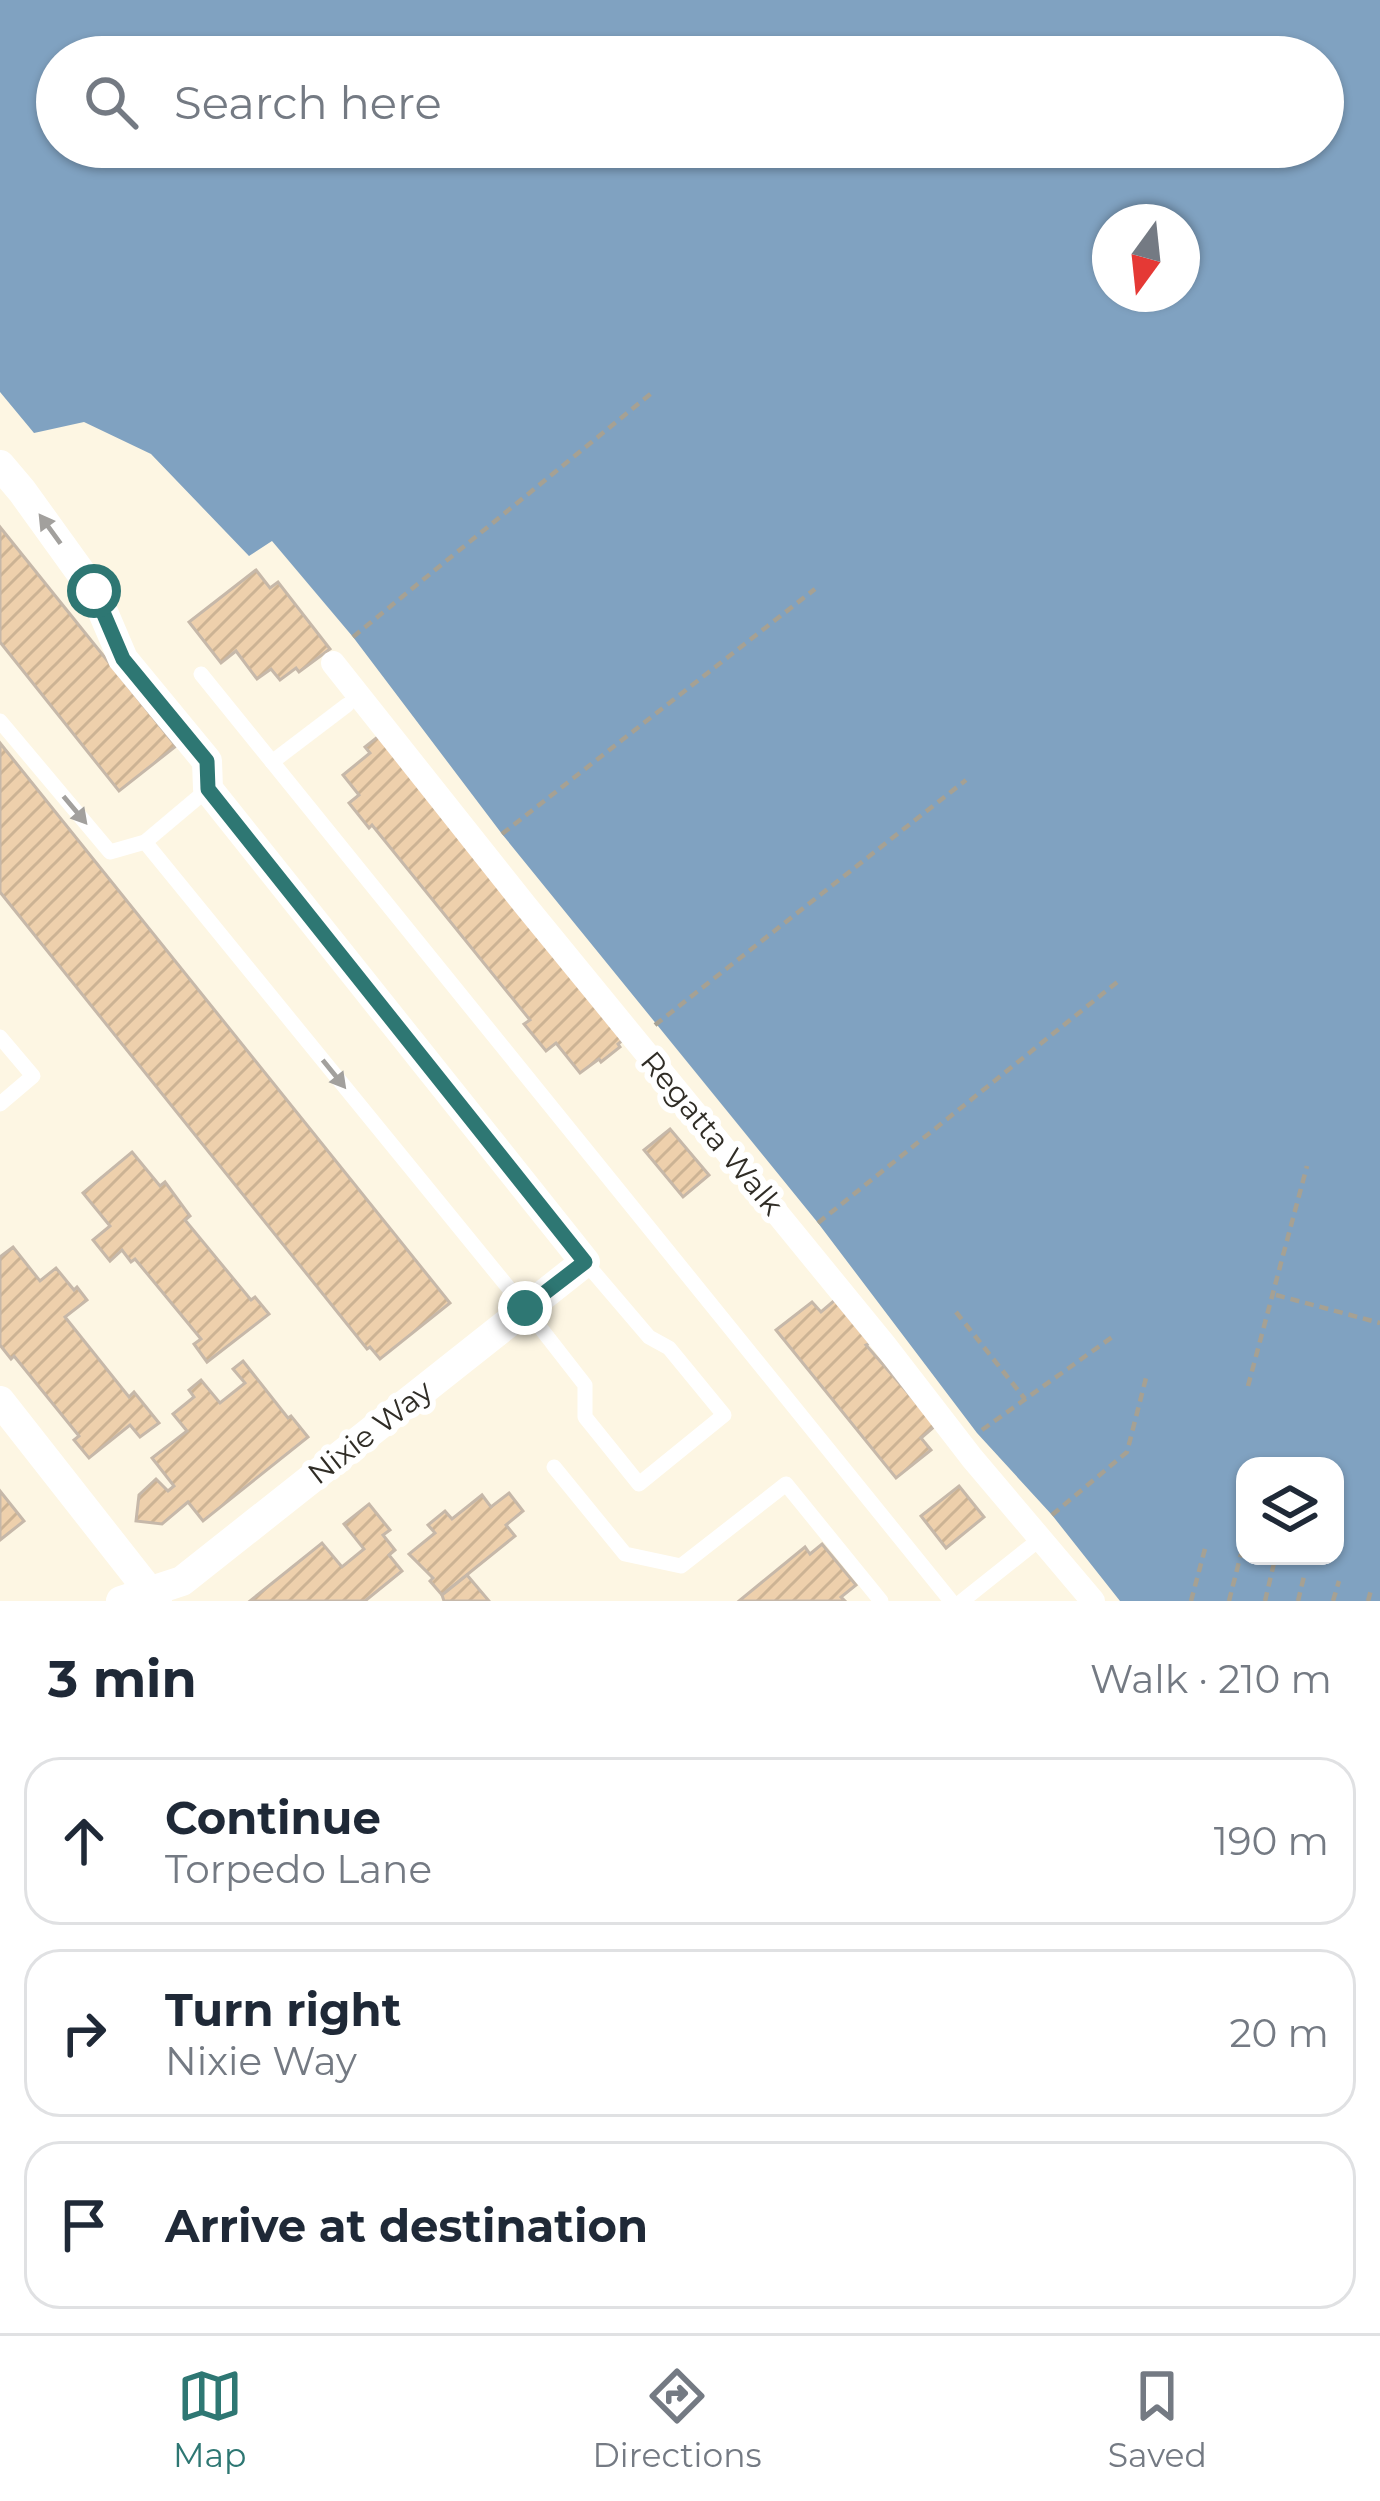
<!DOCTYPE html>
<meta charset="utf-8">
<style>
:root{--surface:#fff;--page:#f2f2f3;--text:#1f2937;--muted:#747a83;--line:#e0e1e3;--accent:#2e7773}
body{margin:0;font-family:Montserrat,sans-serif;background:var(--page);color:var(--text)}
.controls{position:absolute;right:36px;bottom:36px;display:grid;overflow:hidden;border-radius:24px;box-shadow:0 3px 9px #0004}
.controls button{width:108px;height:108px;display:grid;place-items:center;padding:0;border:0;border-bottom:3px solid var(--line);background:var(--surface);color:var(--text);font:60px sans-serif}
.compass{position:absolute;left:1092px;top:204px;width:108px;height:108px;border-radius:50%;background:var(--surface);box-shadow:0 3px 9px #0004;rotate:195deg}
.stop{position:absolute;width:36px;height:36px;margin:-27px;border:9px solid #2e7773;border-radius:50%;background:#fff}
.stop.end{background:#2e7773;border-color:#fff;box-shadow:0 3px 12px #0008}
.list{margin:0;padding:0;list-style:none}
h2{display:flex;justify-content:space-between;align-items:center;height:156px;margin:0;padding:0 48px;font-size:51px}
h2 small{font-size:39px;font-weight:400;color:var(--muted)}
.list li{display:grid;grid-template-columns:78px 1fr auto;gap:36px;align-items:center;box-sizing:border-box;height:168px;margin:0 24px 24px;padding:0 24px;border:3px solid var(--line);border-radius:36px}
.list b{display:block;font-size:45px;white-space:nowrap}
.list p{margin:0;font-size:39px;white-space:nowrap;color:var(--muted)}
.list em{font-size:39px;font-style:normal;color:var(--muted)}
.icon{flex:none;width:66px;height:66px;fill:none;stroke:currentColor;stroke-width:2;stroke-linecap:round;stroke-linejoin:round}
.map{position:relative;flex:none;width:1380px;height:1601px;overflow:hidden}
.search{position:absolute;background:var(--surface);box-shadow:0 3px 9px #0004;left:36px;right:36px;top:36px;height:132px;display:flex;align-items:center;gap:30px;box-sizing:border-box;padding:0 42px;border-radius:66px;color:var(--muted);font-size:45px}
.sheet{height:732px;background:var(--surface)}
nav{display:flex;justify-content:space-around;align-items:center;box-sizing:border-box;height:168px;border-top:3px solid var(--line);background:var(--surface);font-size:33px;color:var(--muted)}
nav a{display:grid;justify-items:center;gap:6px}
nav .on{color:var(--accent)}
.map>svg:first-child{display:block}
.water{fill:#80a2c1;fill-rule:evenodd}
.building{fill:url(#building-hatch);stroke:#c6b8a9;stroke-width:3}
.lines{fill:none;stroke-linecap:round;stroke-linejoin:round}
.path{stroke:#a6a193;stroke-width:4.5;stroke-dasharray:9 6;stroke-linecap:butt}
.service{stroke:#fff;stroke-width:15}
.pedestrian{stroke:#fff;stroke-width:24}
.minor{stroke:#fff;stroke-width:30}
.oneway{fill:#a2a09d}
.route{stroke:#2e7773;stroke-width:15}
.labels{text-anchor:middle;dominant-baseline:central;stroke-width:12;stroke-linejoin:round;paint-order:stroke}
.street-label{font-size:30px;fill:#302d26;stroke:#fff}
</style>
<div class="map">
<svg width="1380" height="1601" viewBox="0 0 1380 1601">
<defs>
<pattern id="building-hatch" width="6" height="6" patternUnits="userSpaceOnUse" patternTransform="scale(3)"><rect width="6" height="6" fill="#eed0ac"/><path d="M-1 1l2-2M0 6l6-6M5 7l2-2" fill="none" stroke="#ccb394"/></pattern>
</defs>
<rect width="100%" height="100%" fill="#fdf6e3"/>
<!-- water -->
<path class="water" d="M0,0H1380V1601H1120L1052,1515L977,1433L818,1223L502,834L353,637L272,541L249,556L151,454L84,422L34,433L0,392ZM57,57H1323V147H57ZM1110,222H1182V294H1110ZM1245,1466H1335V1556H1245Z"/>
<!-- building -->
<g class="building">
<polygon points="0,527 176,746 119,791 0,642"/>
<polygon points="256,570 270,588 278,582 330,649 299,672 296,668 280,680 271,669 257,679 236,651 221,663 189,622"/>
<polygon points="380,735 625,1038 618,1044 620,1047 601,1062 599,1059 580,1073 556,1043 546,1051 524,1024 530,1020 372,825 369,828 349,803 359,795 343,775 370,753 365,747"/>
<polygon points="0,743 450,1303 380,1359 370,1347 367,1349 0,892"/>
<polygon points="670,1129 709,1175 683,1197 644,1150"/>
<polygon points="132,1152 160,1186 165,1182 190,1216 185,1220 251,1300 255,1297 269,1314 207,1362 194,1344 201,1339 135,1259 131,1262 122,1250 110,1261 93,1240 110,1226 83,1193"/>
<polygon points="13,1247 40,1281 56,1268 74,1290 77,1287 87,1300 65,1317 129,1397 134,1392 159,1423 140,1437 130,1425 89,1458 74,1440 79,1436 14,1356 11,1359 0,1345 0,1257"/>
<polygon points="835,1300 870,1343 866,1345 936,1425 921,1438 931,1450 896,1478 776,1330 812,1302 821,1312"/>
<polygon points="243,1361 288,1418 291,1416 308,1437 203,1521 188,1502 162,1524 136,1521 139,1495 156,1479 168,1491 174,1486 152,1458 187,1431 173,1414 194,1397 189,1390 201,1380 220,1403 245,1383 233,1369"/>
<polygon points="959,1486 984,1517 946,1548 921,1516"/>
<polygon points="0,1491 24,1521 0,1540"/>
<polygon points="509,1493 523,1511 506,1525 515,1536 442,1595 430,1581 433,1578 409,1554 435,1533 428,1525 445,1511 452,1519 482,1495 491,1507"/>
<polygon points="369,1504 390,1530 383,1535 395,1550 389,1555 402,1571 365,1601 250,1601 322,1543 342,1567 364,1549 344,1524"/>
<polygon points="822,1544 856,1585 841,1597 845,1601 739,1601 805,1547 810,1554"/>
<polygon points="467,1575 489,1601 444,1601 442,1595"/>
</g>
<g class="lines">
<!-- path -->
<g class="path">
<polyline points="353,637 653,392"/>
<polyline points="502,834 815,589"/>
<polyline points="655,1025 966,780"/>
<polyline points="818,1223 1121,979"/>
<polyline points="1276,1295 1380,1323"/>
<polyline points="956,1312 1025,1399"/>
<polyline points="1248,1386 1307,1166"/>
<polyline points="982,1430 1115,1335"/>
<polyline points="1052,1515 1127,1452 1146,1378"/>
<polyline points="1191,1601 1206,1545"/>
<polyline points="1229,1601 1241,1554"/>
<polyline points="1265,1601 1274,1563"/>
<polyline points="1298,1601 1305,1572"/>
<polyline points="1333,1601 1339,1581"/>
<polyline points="1368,1601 1371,1590"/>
</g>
<!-- service -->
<g class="service">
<polyline points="201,674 951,1601"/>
<polyline points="0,721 110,852 145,842 525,1308 585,1385 585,1417 639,1484 724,1415 669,1348 649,1337 585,1262"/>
<polyline points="272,762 347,705"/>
<polyline points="145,842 208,789"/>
<polyline points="0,1037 33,1076 0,1104"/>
<polyline points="554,1467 625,1554 681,1566 786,1484 881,1601"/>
<polyline points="962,1601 1035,1543"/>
</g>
<!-- pedestrian -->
<polyline class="pedestrian" points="333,663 525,905 884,1344 972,1458 1093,1601"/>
<!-- minor -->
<g class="minor">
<polyline points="0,465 22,491 94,591 123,659 207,761 208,789 585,1262 182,1581 121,1601"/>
<polyline points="0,1401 157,1601"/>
</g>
</g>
<!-- one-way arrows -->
<defs><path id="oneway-solid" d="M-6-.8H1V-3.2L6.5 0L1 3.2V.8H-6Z" transform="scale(3)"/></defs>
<g class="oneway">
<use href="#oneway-solid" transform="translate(50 529) rotate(-126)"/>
<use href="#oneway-solid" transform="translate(75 810) rotate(50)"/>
<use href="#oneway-solid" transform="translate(334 1074) rotate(51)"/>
</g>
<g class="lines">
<!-- route -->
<polyline class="route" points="94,591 123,659 207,761 208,789 585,1262 525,1308"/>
</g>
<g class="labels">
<!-- street labels -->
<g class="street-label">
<text transform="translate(712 1133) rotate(50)">Regatta Walk</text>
<text transform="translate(370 1432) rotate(-38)">Nixie Way</text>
</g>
</g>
</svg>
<div class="controls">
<button><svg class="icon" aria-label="layers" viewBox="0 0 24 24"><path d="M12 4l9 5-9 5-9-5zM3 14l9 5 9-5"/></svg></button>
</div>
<svg class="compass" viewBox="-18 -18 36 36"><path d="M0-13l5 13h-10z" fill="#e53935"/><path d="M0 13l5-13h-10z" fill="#747a83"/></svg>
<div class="stop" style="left:94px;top:591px"></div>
<div class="stop end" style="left:525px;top:1308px"></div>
<div class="search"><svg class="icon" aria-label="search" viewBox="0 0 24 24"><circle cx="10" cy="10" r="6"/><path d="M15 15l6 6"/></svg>Search here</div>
</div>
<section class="sheet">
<h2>3 min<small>Walk · 210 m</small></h2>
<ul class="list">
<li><svg class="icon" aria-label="ahead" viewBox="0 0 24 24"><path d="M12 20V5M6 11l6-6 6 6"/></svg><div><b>Continue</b><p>Torpedo Lane</p></div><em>190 m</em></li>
<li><svg class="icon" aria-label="right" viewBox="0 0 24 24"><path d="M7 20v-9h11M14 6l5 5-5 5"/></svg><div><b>Turn right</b><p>Nixie Way</p></div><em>20 m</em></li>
<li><svg class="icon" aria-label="arrive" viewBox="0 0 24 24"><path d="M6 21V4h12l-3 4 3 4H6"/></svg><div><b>Arrive at destination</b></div></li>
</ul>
</section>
<nav>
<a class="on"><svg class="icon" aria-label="map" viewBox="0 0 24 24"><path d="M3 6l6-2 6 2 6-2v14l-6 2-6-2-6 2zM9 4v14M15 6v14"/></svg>Map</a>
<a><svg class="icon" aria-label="directions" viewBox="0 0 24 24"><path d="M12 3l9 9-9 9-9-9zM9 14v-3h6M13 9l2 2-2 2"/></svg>Directions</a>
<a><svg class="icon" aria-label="saved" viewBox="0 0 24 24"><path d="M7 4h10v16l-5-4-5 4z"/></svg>Saved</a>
</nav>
